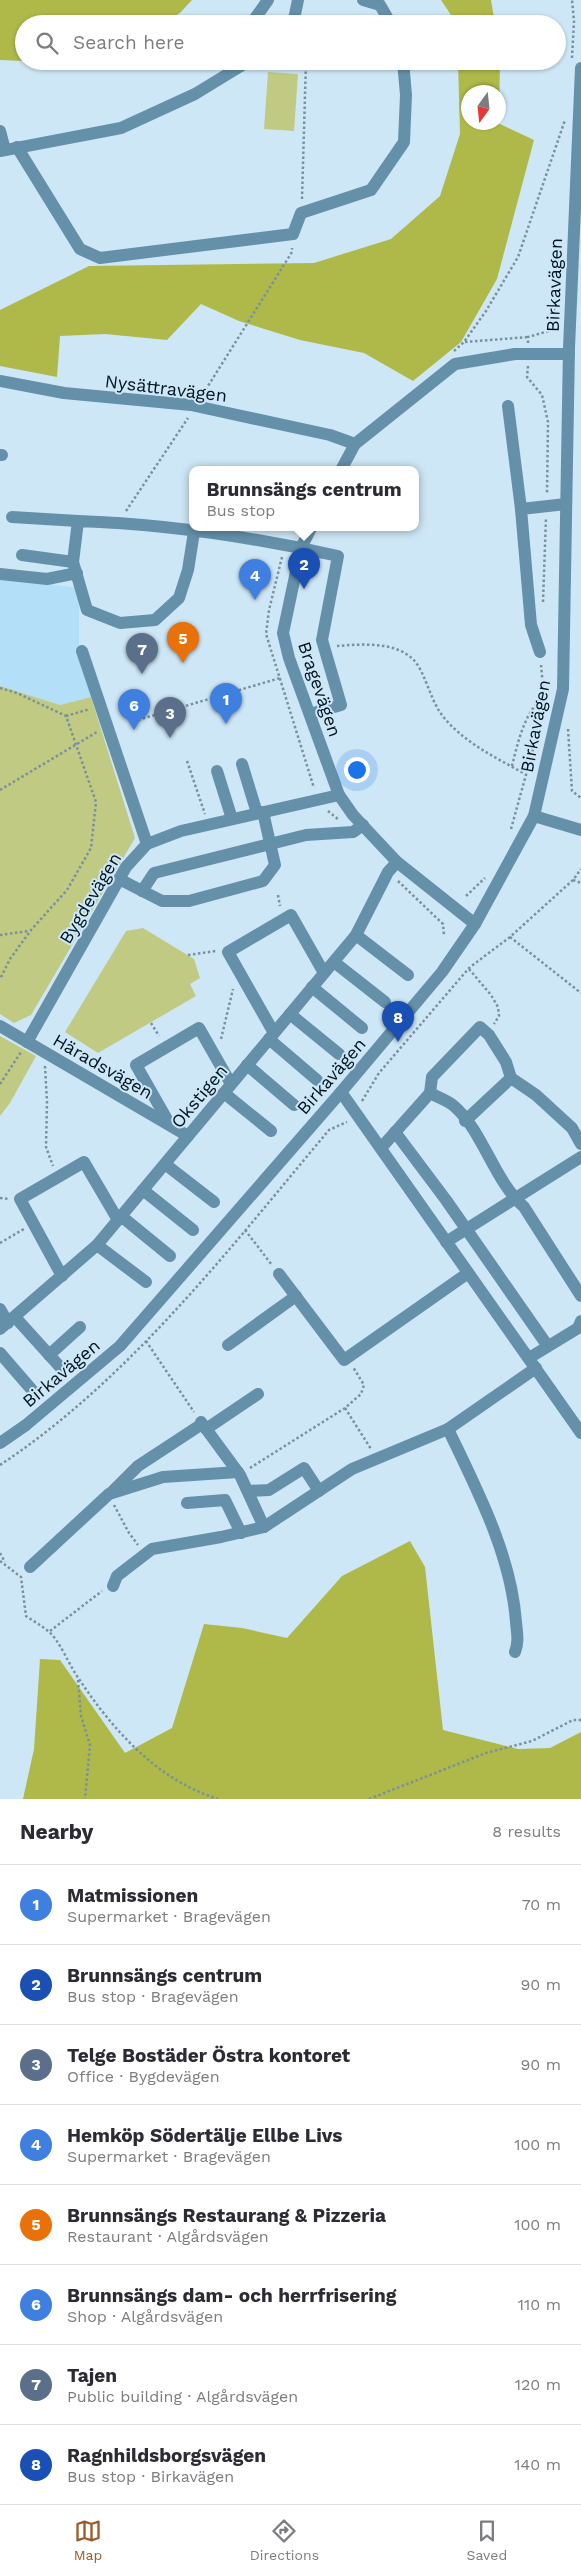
<!DOCTYPE html>
<meta charset="utf-8">
<style>
:root{--surface:#fff;--page:#f7f7f7;--text:#2b2b33;--muted:#7c7c81;--line:#e1e1e2;--accent:#9d5a28}
body{margin:0;font-family:"Work Sans",sans-serif;background:var(--page);color:var(--text)}
.compass{position:absolute;left:461px;top:85px;width:45px;height:45px;border-radius:50%;background:var(--surface);box-shadow:0 1px 4px #0004;rotate:195deg}
.you{position:absolute;left:356px;top:769px;width:18px;height:18px;margin:-12px;border:4px solid #fff;border-radius:50%;background:#1a73e8;box-shadow:0 0 0 8px #1a73e833}
.badge{display:grid;place-items:center;width:32px;height:32px;border-radius:50%;background:var(--accent);color:#fff;font-size:16px;font-weight:700}
.pin{position:absolute;translate:-50% -41px;filter:drop-shadow(0 1px 2px #0008)}
.pin::after{content:'';position:absolute;top:26px;width:18px;height:15px;background:inherit;clip-path:polygon(0 0,100% 0,50% 100%)}
.popup{position:absolute;left:189px;top:466px;width:230px;height:65px;box-sizing:border-box;display:grid;place-content:center;border-radius:10px;background:var(--surface);filter:drop-shadow(0 1px 4px #0005);font-size:16px;white-space:nowrap;color:var(--muted)}
.popup b{font-size:19px;color:var(--text)}
.popup::after{content:'';position:absolute;left:50%;top:100%;margin-left:-10px;border:10px solid transparent;border-top-color:var(--surface)}
.list{margin:0;padding:0;list-style:none}
h2{display:flex;justify-content:space-between;align-items:center;height:65px;margin:0;padding:0 20px;font-size:21px}
h2 small{font-size:16px;font-weight:400;color:var(--muted)}
.list li{display:grid;grid-template-columns:32px 1fr auto;gap:15px;align-items:center;box-sizing:border-box;height:80px;padding:0 20px;border-top:1px solid var(--line)}
.list b{display:block;font-size:19px;white-space:nowrap}
.list p{margin:0;font-size:16px;white-space:nowrap;color:var(--muted)}
.list em{font-size:16px;font-style:normal;color:var(--muted)}
.icon{flex:none;width:28px;height:28px;fill:none;stroke:currentColor;stroke-width:2;stroke-linecap:round;stroke-linejoin:round}
.map{position:relative;flex:none;width:581px;height:1799px;overflow:hidden}
.search{position:absolute;background:var(--surface);box-shadow:0 1px 4px #0004;left:15px;right:15px;top:15px;height:55px;display:flex;align-items:center;gap:12px;box-sizing:border-box;padding:0 18px;border-radius:28px;color:var(--muted);font-size:19px}
.sheet{height:705px;background:var(--surface)}
nav{display:flex;justify-content:space-around;align-items:center;box-sizing:border-box;height:70px;border-top:1px solid var(--line);background:var(--surface);font-size:14px;color:var(--muted)}
nav a{display:grid;justify-items:center;gap:2px}
nav .on{color:var(--accent)}
.map>svg:first-child{display:block}
.built{fill:#b4dff9}
.green{fill:#c1ca83}
.forest{fill:#aeb949}
.lines{fill:none;stroke-linecap:round;stroke-linejoin:round}
.path{stroke:#79909f;stroke-width:2.5;stroke-dasharray:2.5 2.5;stroke-linecap:butt}
.minor{stroke:#6490a9;stroke-width:12}
.labels{text-anchor:middle;dominant-baseline:central;stroke-width:4;stroke-linejoin:round;paint-order:stroke}
.street-label{font-size:18px;fill:#001522;stroke:#cee7f6}
</style>
<div class="map">
<svg width="581" height="1799" viewBox="0 0 581 1799">
<rect width="100%" height="100%" fill="#cee7f6"/>
<!-- built -->
<polygon class="built" points="0,569 49,584 79,588 79,654 91,697 60,705 0,686"/>
<!-- green -->
<g class="green">
<polygon points="268,72 298,74 294,131 264,129"/>
<polygon points="0,686 60,705 91,697 135,838 31,1015 14,1023 0,1014"/>
<polygon points="143,928 194,959 200,978 190,984 196,996 98,1053 65,1032 126,931"/>
<polygon points="0,1036 36,1056 10,1103 0,1116"/>
</g>
<!-- forest -->
<g class="forest">
<polygon points="0,0 192,0 180,13 160,24 24,24 24,61 0,60"/>
<polygon points="441,0 491,0 495,24 457,24"/>
<polygon points="458,61 500,61 499,112 498,92 468,92 468,122 498,123 534,140 497,279 461,342 413,381 364,353 300,340 239,321 201,304 167,340 105,334 60,336 57,377 0,366 0,310 89,266 314,263 391,239 440,196 460,134"/>
<polygon points="410,1541 425,1567 443,1730 518,1749 550,1748 581,1732 581,1799 23,1799 34,1749 40,1659 60,1660 125,1753 172,1728 204,1624 242,1628 287,1638 342,1576"/>
</g>
<g class="lines">
<!-- path -->
<g class="path">
<polyline points="572,58 574,21 572,0"/>
<polyline points="302,199 306,61"/>
<polyline points="465,342 528,337"/>
<polyline points="528,343 528,337 552,330 558,268"/>
<polyline points="454,351 464,342 486,311 518,257 565,120"/>
<polyline points="528,366 527,377 542,395 548,422 547,494"/>
<polyline points="203,394 292,252 292,248"/>
<polyline points="126,511 188,418"/>
<polyline points="282,557 269,610 266,634 314,788"/>
<polyline points="543,602 546,517"/>
<path d="M337,646C364,644 405,640 420,669C429,686 433,706 446,720C468,745 497,758 525,774"/>
<polyline points="301,654 312,651"/>
<polyline points="541,665 545,707"/>
<polyline points="0,688 17,693 66,716 96,802 91,848 67,890 31,930 10,959 0,979"/>
<polyline points="172,710 177,726"/>
<polyline points="66,716 90,709"/>
<polyline points="138,720 280,678"/>
<polyline points="568,729 572,791 581,798"/>
<polyline points="187,761 205,814"/>
<path d="M512,766C518,742 524,713 544,696"/>
<polyline points="0,790 97,732"/>
<polyline points="328,811 339,820"/>
<polyline points="511,829 540,724"/>
<polyline points="573,880 581,883"/>
<polyline points="398,881 443,924 444,935"/>
<polyline points="278,895 280,906"/>
<polyline points="466,896 485,878"/>
<polyline points="0,935 29,931"/>
<polyline points="510,937 581,993"/>
<polyline points="188,955 216,951"/>
<polyline points="469,969 491,995 498,1007 499,1016 494,1024"/>
<polyline points="151,1023 159,1036"/>
<polyline points="221,1039 233,989"/>
<polyline points="45,1066 47,1102 46,1147 53,1166"/>
<polyline points="0,1084 21,1052"/>
<polyline points="362,1101 379,1073 469,968 510,937 573,880 581,869"/>
<polyline points="0,1198 9,1199"/>
<polyline points="245,1230 272,1265"/>
<polyline points="0,1243 24,1229"/>
<polyline points="146,1341 194,1412"/>
<polyline points="345,1408 371,1449"/>
<path d="M0,1465C130,1379 230,1248 329,1130L347,1122"/>
<polyline points="250,1468 345,1408 361,1394 364,1385 353,1367"/>
<polyline points="114,1505 129,1533 138,1545"/>
<polyline points="0,1553 5,1562"/>
<path d="M0,1561L21,1577L26,1616C33,1621 41,1625 48,1631C59,1639 70,1667 79,1679C113,1730 157,1780 218,1799"/>
<polyline points="50,1631 102,1591"/>
<polyline points="78,1680 81,1716 90,1745 85,1799"/>
<polyline points="369,1799 486,1753 532,1741 573,1720 581,1720"/>
</g>
<!-- minor -->
<g class="minor">
<polyline points="363,0 380,5 391,24"/>
<polyline points="251,24 268,0"/>
<polyline points="293,24 298,0"/>
<polyline points="0,131 5,150"/>
<polyline points="17,147 80,249 100,258 293,234 301,213 371,190 404,142 406,95 403,61"/>
<polyline points="0,151 121,128 195,94 249,61"/>
<polyline points="0,381 64,393 191,405 330,435 355,444"/>
<polyline points="508,406 521,509"/>
<polyline points="0,455 2,455"/>
<polyline points="341,470 355,444 455,364 515,354 569,354"/>
<polyline points="12,517 78,521"/>
<polyline points="311,528 301,548 283,633 289,658 339,795 353,815 397,862 475,924"/>
<path d="M194,532L188,570L179,598L155,620L120,623L87,610L73,562L78,521C165,524 253,537 338,556L322,640L341,705L310,714"/>
<polyline points="22,555 73,562"/>
<polyline points="0,574 47,579 77,573"/>
<polyline points="82,651 147,844"/>
<polyline points="540,652 531,625 521,509 566,504"/>
<polyline points="242,764 257,813"/>
<polyline points="217,771 232,819"/>
<polyline points="534,816 581,830"/>
<polyline points="119,879 162,901 189,901 263,881 275,865 263,812"/>
<polyline points="142,891 154,873 306,835 353,832 363,825"/>
<polyline points="356,935 408,975"/>
<polyline points="334,962 385,1002"/>
<polyline points="312,987 362,1028"/>
<polyline points="290,1014 339,1054"/>
<polyline points="0,1026 188,1136"/>
<polyline points="274,1033 228,952 291,915 324,973"/>
<polyline points="269,1039 317,1080"/>
<polyline points="27,1042 126,867 147,844 181,831 339,795"/>
<polyline points="247,1065 294,1105"/>
<polyline points="341,1092 581,1433"/>
<polyline points="224,1093 271,1131"/>
<polyline points="430,1093 432,1077 480,1027 489,1035 506,1062 511,1078 536,1095 572,1128 581,1144"/>
<polyline points="465,1121 511,1078"/>
<polyline points="169,1123 136,1065 199,1028 231,1084"/>
<polyline points="395,1132 446,1200 547,1345"/>
<path d="M381,1148L430,1093C437,1097 447,1100 454,1106C483,1131 494,1181 524,1207L581,1296"/>
<polyline points="165,1164 214,1202"/>
<polyline points="143,1190 193,1230"/>
<polyline points="121,1216 170,1256"/>
<polyline points="446,1242 581,1157"/>
<polyline points="97,1245 146,1282"/>
<polyline points="279,1274 344,1360 468,1273"/>
<polyline points="62,1276 20,1199 84,1162 118,1220"/>
<polyline points="0,1309 8,1323"/>
<polyline points="15,1317 61,1368"/>
<polyline points="0,1329 97,1245 356,935 388,872 397,862"/>
<polyline points="228,1345 296,1296"/>
<polyline points="0,1353 32,1390"/>
<polyline points="49,1355 80,1327"/>
<polyline points="529,1358 578,1328 581,1321"/>
<polyline points="201,1422 240,1475 264,1527"/>
<polyline points="206,1429 258,1394"/>
<path d="M448,1429C477,1490 511,1554 516,1622C517,1633 519,1642 515,1652"/>
<polyline points="0,1443 26,1425 120,1346 341,1092 442,972 475,924 534,816 563,689 569,348 581,68"/>
<polyline points="248,1491 269,1490 304,1468 319,1491"/>
<polyline points="111,1493 138,1466 202,1424"/>
<polyline points="187,1503 225,1500 241,1533"/>
<polyline points="30,1567 109,1494 163,1477 238,1472"/>
<polyline points="113,1586 117,1576 152,1549 221,1537 264,1527 352,1469 448,1429 536,1368"/>
</g>
</g>
<g class="labels">
<!-- street labels -->
<g class="street-label">
<text transform="translate(554 285) rotate(-88)">Birkavägen</text>
<text transform="translate(166 388) rotate(7)">Nysättravägen</text>
<text transform="translate(320 689) rotate(71)">Bragevägen</text>
<text transform="translate(535 726) rotate(-79)">Birkavägen</text>
<text transform="translate(90 898) rotate(-59)">Bygdevägen</text>
<text transform="translate(103 1066) rotate(30)">Häradsvägen</text>
<text transform="translate(331 1076) rotate(-49)">Birkavägen</text>
<text transform="translate(199 1096) rotate(-50)">Okstigen</text>
<text transform="translate(61 1373) rotate(-40)">Birkavägen</text>
</g>
</g>
</svg>
<svg class="compass" viewBox="-18 -18 36 36"><path d="M0-13l5 13h-10z" fill="#e53935"/><path d="M0 13l5-13h-10z" fill="#7c7c81"/></svg>
<div class="you"></div>
<div class="pin badge" style="left:226px;top:724px;background:#3f7fe0">1</div>
<div class="pin badge" style="left:304px;top:589px;background:#1a4fb4">2</div>
<div class="popup"><b>Brunnsängs centrum</b>Bus stop</div>
<div class="pin badge" style="left:170px;top:738px;background:#5c6f8a">3</div>
<div class="pin badge" style="left:255px;top:600px;background:#3f7fe0">4</div>
<div class="pin badge" style="left:183px;top:663px;background:#e8710a">5</div>
<div class="pin badge" style="left:134px;top:730px;background:#3f7fe0">6</div>
<div class="pin badge" style="left:142px;top:674px;background:#5c6f8a">7</div>
<div class="pin badge" style="left:398px;top:1042px;background:#1a4fb4">8</div>
<div class="search"><svg class="icon" aria-label="search" viewBox="0 0 24 24"><circle cx="10" cy="10" r="6"/><path d="M15 15l6 6"/></svg>Search here</div>
</div>
<section class="sheet">
<h2>Nearby<small>8 results</small></h2>
<ul class="list">
<li><span class="badge" style="background:#3f7fe0">1</span><div><b>Matmissionen</b><p>Supermarket · Bragevägen</p></div><em>70 m</em></li>
<li><span class="badge" style="background:#1a4fb4">2</span><div><b>Brunnsängs centrum</b><p>Bus stop · Bragevägen</p></div><em>90 m</em></li>
<li><span class="badge" style="background:#5c6f8a">3</span><div><b>Telge Bostäder Östra kontoret</b><p>Office · Bygdevägen</p></div><em>90 m</em></li>
<li><span class="badge" style="background:#3f7fe0">4</span><div><b>Hemköp Södertälje Ellbe Livs</b><p>Supermarket · Bragevägen</p></div><em>100 m</em></li>
<li><span class="badge" style="background:#e8710a">5</span><div><b>Brunnsängs Restaurang &amp; Pizzeria</b><p>Restaurant · Algårdsvägen</p></div><em>100 m</em></li>
<li><span class="badge" style="background:#3f7fe0">6</span><div><b>Brunnsängs dam- och herrfrisering</b><p>Shop · Algårdsvägen</p></div><em>110 m</em></li>
<li><span class="badge" style="background:#5c6f8a">7</span><div><b>Tajen</b><p>Public building · Algårdsvägen</p></div><em>120 m</em></li>
<li><span class="badge" style="background:#1a4fb4">8</span><div><b>Ragnhildsborgsvägen</b><p>Bus stop · Birkavägen</p></div><em>140 m</em></li>
</ul>
</section>
<nav>
<a class="on"><svg class="icon" aria-label="map" viewBox="0 0 24 24"><path d="M3 6l6-2 6 2 6-2v14l-6 2-6-2-6 2zM9 4v14M15 6v14"/></svg>Map</a>
<a><svg class="icon" aria-label="directions" viewBox="0 0 24 24"><path d="M12 3l9 9-9 9-9-9zM9 14v-3h6M13 9l2 2-2 2"/></svg>Directions</a>
<a><svg class="icon" aria-label="saved" viewBox="0 0 24 24"><path d="M7 4h10v16l-5-4-5 4z"/></svg>Saved</a>
</nav>
